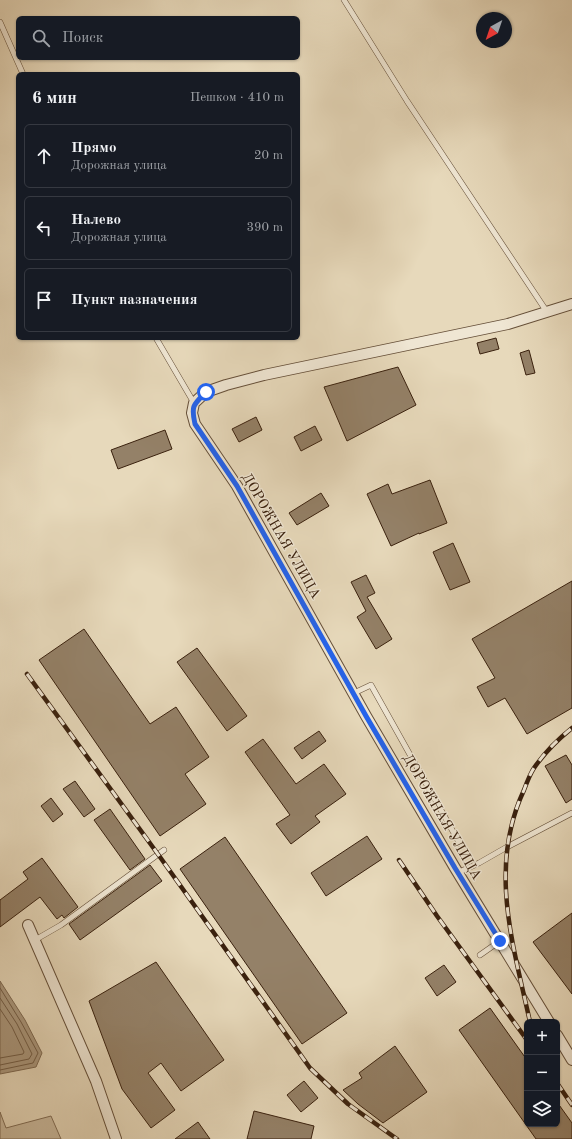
<!DOCTYPE html>
<html lang="ru">
<meta charset="utf-8">
<style>
:root{--surface:#171b24;--page:#242831;--text:#f1f3f6;--muted:#9ea1a6;--line:#363941}
body{margin:0;font-family:"Old Standard TT",serif;background:var(--page);color:var(--text)}
.controls{position:absolute;right:12px;bottom:12px;display:grid;overflow:hidden;border-radius:6px;box-shadow:0 1px 3px #0004}
.controls button{width:36px;height:36px;display:grid;place-items:center;padding:0;border:0;border-bottom:1px solid var(--line);background:var(--surface);color:var(--text);font:20px sans-serif}
.compass{position:absolute;left:476px;top:12px;width:36px;height:36px;border-radius:50%;background:var(--surface);box-shadow:0 1px 3px #0004;rotate:220deg}
.stop{position:absolute;width:12px;height:12px;margin:-9px;border:3px solid #2563eb;border-radius:50%;background:#fff}
.stop.end{background:#2563eb;border-color:#fff;box-shadow:0 1px 4px #0008}
.list{margin:0;padding:0;list-style:none}
h2{display:flex;justify-content:space-between;align-items:center;height:52px;margin:0;padding:0 16px;font-size:17px}
h2 small{font-size:13px;font-weight:400;color:var(--muted)}
.list li{display:grid;grid-template-columns:26px 1fr auto;gap:12px;align-items:center;box-sizing:border-box;height:64px;margin:0 8px 8px;padding:0 8px;border:1px solid var(--line);border-radius:6px}
.list b{display:block;font-size:15px;white-space:nowrap}
.list p{margin:0;font-size:13px;white-space:nowrap;color:var(--muted)}
.list em{font-size:13px;font-style:normal;color:var(--muted)}
.icon{flex:none;width:22px;height:22px;fill:none;stroke:currentColor;stroke-width:2;stroke-linecap:round;stroke-linejoin:round}
.map{position:relative;flex:none;width:572px;height:1139px;overflow:hidden}
.search{position:absolute;background:var(--surface);box-shadow:0 1px 3px #0004;left:16px;top:16px;width:284px;height:44px;display:flex;align-items:center;gap:10px;box-sizing:border-box;padding:0 14px;border-radius:6px;color:var(--muted);font-size:15px}
.panel{position:absolute;background:var(--surface);box-shadow:0 1px 3px #0004;left:16px;top:72px;width:284px;height:268px;border-radius:6px}
.map>svg:first-child{display:block}
.green{fill:#caba9e;stroke:#826e56}
.water{fill:#ac9a80;stroke:#7e6a52}
.lines{fill:none;stroke-linecap:round;stroke-linejoin:round}
.shore{stroke:#735e47;stroke-width:1}
.building{fill:#948168;stroke:#3a210e}
.lane-casing{stroke:#654f39;stroke-width:6}
.street-casing{stroke:#654f39;stroke-width:12}
.lane{stroke:#efe6d3;stroke-width:5}
.street{stroke:#efe6d3;stroke-width:10}
.rail-casing{stroke:#3a210e;stroke-width:4.5}
.rail{stroke:#efe6d3;stroke-width:3;stroke-dasharray:9;stroke-linecap:butt}
.route{stroke:#2563eb;stroke-width:5}
.labels{text-anchor:middle;dominant-baseline:central;stroke-width:3;stroke-linejoin:round;paint-order:stroke}
.street-label{font-size:14px;fill:#3a210e;stroke:#efe6d3}
</style>
<div class="map">
<svg width="572" height="1139" viewBox="0 0 572 1139">
<rect width="100%" height="100%" fill="#e7d9bb"/>
<filter id="stains"><feTurbulence type="fractalNoise" baseFrequency=".005" numOctaves="4"/><feColorMatrix values="0 0 0 0 .2 0 0 0 0 .09 0 0 0 0 .02 0 0 0 .5 -.17"/></filter>
<radialGradient id="worn" r=".72"><stop offset=".6" stop-color="#630" stop-opacity="0"/><stop offset="1" stop-color="#630" stop-opacity=".3"/></radialGradient>
<!-- green -->
<polygon class="green" points="0,1112 6,1128 51,1116 61,1139 0,1139"/>
<!-- water -->
<polygon class="water" points="0,981 25,1020 42,1053 36,1067 0,1074"/>
<g class="lines">
<!-- shore -->
<g class="shore">
<polyline points="0,988 21,1022 38,1053 33,1063 0,1070"/>
<polyline points="0,998 17,1024 32,1054 29,1059 0,1065"/>
<polyline points="0,1009 12,1027 24,1052 23,1054 0,1058"/>
</g>
</g>
<!-- building -->
<g class="building">
<polygon points="496,338 499,349 480,354 477,343"/>
<polygon points="529,350 535,373 526,375 520,353"/>
<polygon points="398,367 416,405 347,441 324,387"/>
<polygon points="256,417 262,430 239,442 232,429"/>
<polygon points="315,426 322,440 301,451 294,437"/>
<polygon points="165,430 172,449 118,469 111,450"/>
<polygon points="430,480 447,523 419,534 419,533 391,546 367,494 388,484 392,494"/>
<polygon points="321,493 329,506 297,525 289,513"/>
<polygon points="453,543 470,582 450,590 433,552"/>
<polygon points="366,575 375,593 367,597 392,639 376,649 357,617 366,611 351,582"/>
<polygon points="572,581 572,708 527,734 505,698 488,707 477,687 495,678 472,639"/>
<polygon points="84,629 150,724 176,707 209,757 185,774 206,804 160,836 39,660"/>
<polygon points="197,648 247,716 227,731 177,662"/>
<polygon points="319,731 326,741 302,759 294,748"/>
<polygon points="263,739 296,784 324,764 346,794 315,816 320,822 291,844 276,824 290,815 245,752"/>
<polygon points="566,755 572,765 572,799 566,803 545,766"/>
<polygon points="75,781 95,809 84,817 63,789"/>
<polygon points="51,798 63,814 53,822 41,806"/>
<polygon points="110,809 145,859 130,870 94,820"/>
<polygon points="367,836 382,859 326,896 311,873"/>
<polygon points="225,837 347,1013 302,1044 180,869"/>
<polygon points="42,858 78,907 64,918 62,915 57,919 40,897 0,927 0,900 28,879 23,872"/>
<polygon points="150,865 162,881 80,940 69,924"/>
<polygon points="572,913 572,994 533,942"/>
<polygon points="156,962 224,1060 181,1091 161,1063 148,1073 175,1110 151,1128 122,1089 89,1001"/>
<polygon points="444,965 456,982 437,996 425,978"/>
<polygon points="490,1008 527,1060 527,1124 557,1124 557,1102 572,1123 572,1139 536,1139 459,1030"/>
<polygon points="395,1046 427,1092 383,1123 358,1104 343,1090 362,1078 359,1073"/>
<polygon points="304,1081 318,1098 301,1112 287,1095"/>
<polygon points="254,1111 314,1126 311,1139 247,1139"/>
<polygon points="198,1122 210,1139 175,1139"/>
</g>
<g class="lines">
<!-- lane casing -->
<g class="lane-casing">
<g id="lane">
<polyline points="344,0 407,101 547,312"/>
<polyline points="0,22 23,74"/>
<polyline points="156,338 194,403"/>
<polyline points="354,693 371,685 460,844"/>
<polyline points="457,873 479,863 507,847 572,813"/>
<polyline points="35,940 61,925 164,850"/>
<polyline points="480,955 500,941"/>
</g>
</g>
<!-- street casing -->
<g class="street-casing">
<g id="street">
<polyline points="28,925 96,1081 116,1139"/>
<polyline points="549,1022 455,868 366,716 237,486 195,424 192,413 194,403 206,392 226,385 264,375 508,324 572,304"/>
<polyline points="557,1035 572,1060"/>
</g>
</g>
<!-- lane -->
<use href="#lane" class="lane"/>
<!-- street -->
<use href="#street" class="street"/>
<!-- rail casing -->
<g class="rail-casing">
<g id="rail">
<polyline points="27,674 160,857 310,1068 348,1104 397,1139"/>
<polyline points="399,860 437,916 527,1040"/>
<path d="M530,1022C513,944 488,867 524,790C527,782 530,774 534,768C545,752 557,740 572,728"/>
<polyline points="557,1083 572,1105"/>
</g>
</g>
<!-- rail -->
<use href="#rail" class="rail"/>
</g>
<g class="lines">
<!-- route -->
<path class="route" d="M206,392C193,405 191,406 195,424L237,486L366,716L455,868L500,941"/>
</g>
<g class="labels">
<!-- street labels -->
<g class="street-label">
<text transform="translate(281 536) rotate(60)">ДОРОЖНАЯ УЛИЦА</text>
<text transform="translate(442 817) rotate(60)">ДОРОЖНАЯ УЛИЦА</text>
</g>
</g>
<rect width="100%" height="100%" filter="url(#stains)"/>
<rect width="100%" height="100%" fill="url(#worn)"/>
</svg>
<div class="controls">
<button>+</button>
<button>−</button>
<button><svg class="icon" aria-label="layers" viewBox="0 0 24 24"><path d="M12 4l9 5-9 5-9-5zM3 14l9 5 9-5"/></svg></button>
</div>
<svg class="compass" viewBox="-18 -18 36 36"><path d="M0-13l5 13h-10z" fill="#e53935"/><path d="M0 13l5-13h-10z" fill="#9ea1a6"/></svg>
<div class="stop" style="left:206px;top:392px"></div>
<div class="stop end" style="left:500px;top:941px"></div>
<div class="search"><svg class="icon" aria-label="search" viewBox="0 0 24 24"><circle cx="10" cy="10" r="6"/><path d="M15 15l6 6"/></svg>Поиск</div>
<section class="panel">
<h2>6 мин<small>Пешком · 410 m</small></h2>
<ul class="list">
<li><svg class="icon" aria-label="ahead" viewBox="0 0 24 24"><path d="M12 20V5M6 11l6-6 6 6"/></svg><div><b>Прямо</b><p>Дорожная улица</p></div><em>20 m</em></li>
<li><svg class="icon" aria-label="left" viewBox="0 0 24 24"><path d="M17 20v-9H6M10 6l-5 5 5 5"/></svg><div><b>Налево</b><p>Дорожная улица</p></div><em>390 m</em></li>
<li><svg class="icon" aria-label="arrive" viewBox="0 0 24 24"><path d="M6 21V4h12l-3 4 3 4H6"/></svg><div><b>Пункт назначения</b></div></li>
</ul>
</section>
</div>
